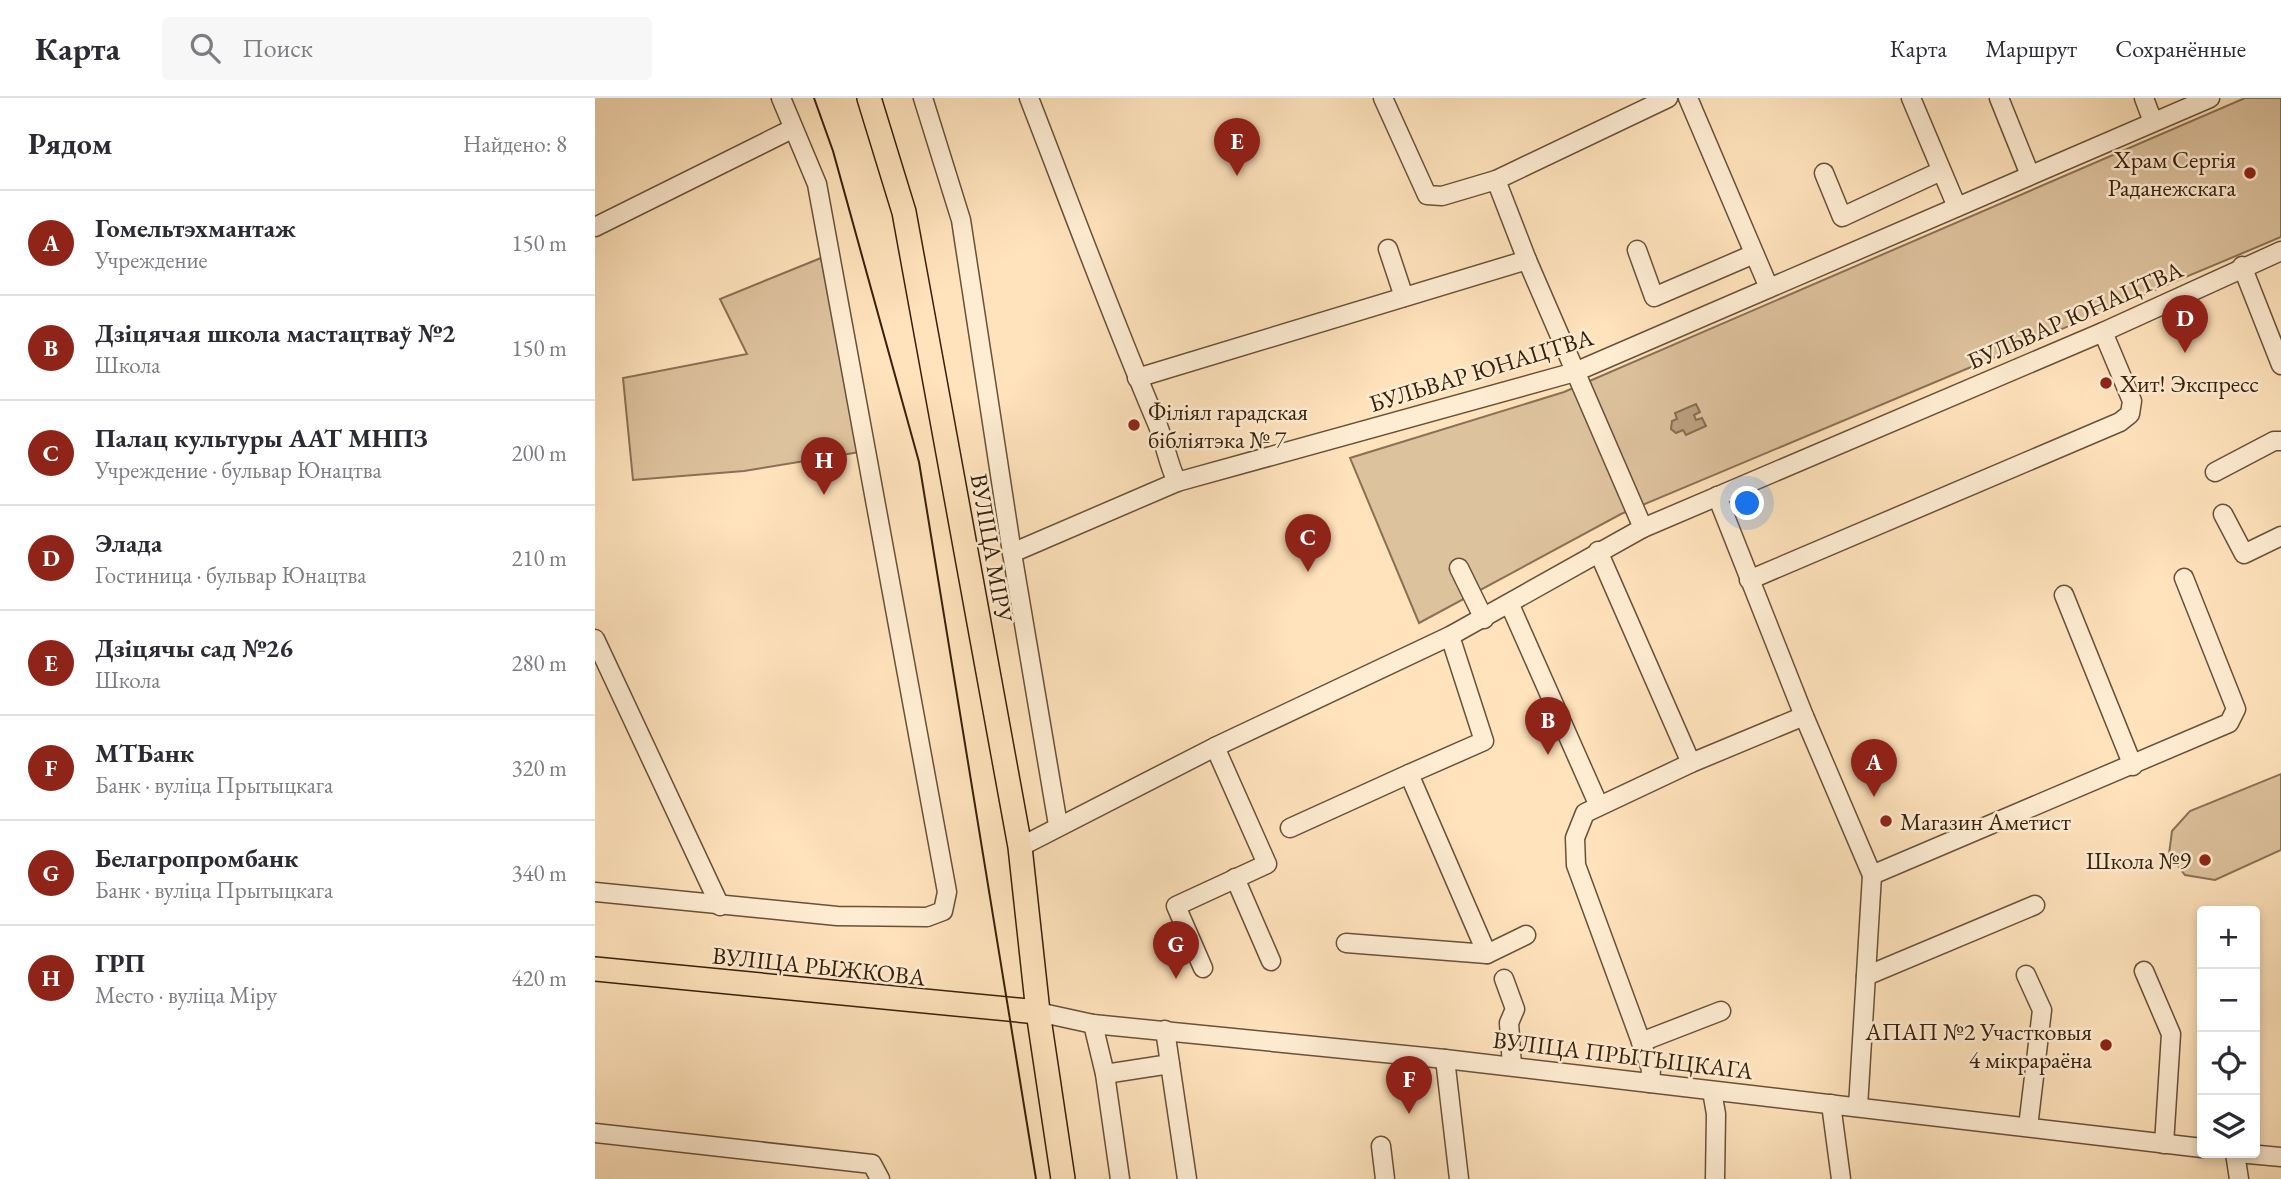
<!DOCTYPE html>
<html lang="ru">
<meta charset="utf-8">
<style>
:root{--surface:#fff;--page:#f7f7f7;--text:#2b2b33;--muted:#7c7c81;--line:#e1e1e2;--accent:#8f2418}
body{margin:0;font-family:"EB Garamond",serif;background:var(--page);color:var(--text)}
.controls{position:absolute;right:21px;bottom:21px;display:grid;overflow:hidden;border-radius:7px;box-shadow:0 4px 10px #0003}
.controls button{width:63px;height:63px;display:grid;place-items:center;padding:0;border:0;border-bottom:2px solid var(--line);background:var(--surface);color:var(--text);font:35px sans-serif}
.you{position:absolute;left:1153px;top:406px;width:24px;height:24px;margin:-18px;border:5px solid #fff;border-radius:50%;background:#1a73e8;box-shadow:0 0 0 10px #1a73e833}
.badge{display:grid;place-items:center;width:46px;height:46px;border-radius:50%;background:var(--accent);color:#fff;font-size:23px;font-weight:700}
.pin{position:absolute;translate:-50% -58px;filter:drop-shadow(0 2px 4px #0008)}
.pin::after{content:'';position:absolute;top:37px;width:24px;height:21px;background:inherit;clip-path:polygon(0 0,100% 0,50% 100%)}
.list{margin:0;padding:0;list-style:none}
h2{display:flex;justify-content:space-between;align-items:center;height:91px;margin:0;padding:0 28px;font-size:30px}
h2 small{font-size:23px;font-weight:400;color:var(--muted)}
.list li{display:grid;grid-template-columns:46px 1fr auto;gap:21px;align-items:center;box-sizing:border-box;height:105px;padding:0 28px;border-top:2px solid var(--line)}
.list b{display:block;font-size:26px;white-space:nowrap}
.list p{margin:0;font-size:23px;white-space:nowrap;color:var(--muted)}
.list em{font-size:23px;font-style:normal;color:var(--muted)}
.icon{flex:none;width:38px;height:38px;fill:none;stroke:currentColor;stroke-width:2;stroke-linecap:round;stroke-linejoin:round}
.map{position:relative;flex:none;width:1686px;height:1081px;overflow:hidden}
header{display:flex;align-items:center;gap:42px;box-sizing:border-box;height:98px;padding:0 35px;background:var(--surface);border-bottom:2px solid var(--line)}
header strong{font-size:33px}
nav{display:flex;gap:38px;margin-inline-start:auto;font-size:24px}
.search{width:490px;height:63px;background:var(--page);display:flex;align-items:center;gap:18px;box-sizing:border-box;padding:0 24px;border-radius:7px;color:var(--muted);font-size:26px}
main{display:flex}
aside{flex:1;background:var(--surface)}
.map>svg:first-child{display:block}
.green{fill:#ddc29e;stroke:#8a7155;stroke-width:2}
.water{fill:#bba180;stroke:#866d52;stroke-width:2}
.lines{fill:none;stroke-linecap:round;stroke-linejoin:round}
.minor-casing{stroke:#695138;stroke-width:21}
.major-casing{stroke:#37200c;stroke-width:26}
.minor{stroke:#ffedd3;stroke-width:18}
.major{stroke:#ffe3bc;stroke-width:23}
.tram{stroke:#37200c;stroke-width:2}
.poi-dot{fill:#8f2418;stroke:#ffedd3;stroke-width:2.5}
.labels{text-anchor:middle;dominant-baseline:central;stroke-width:5;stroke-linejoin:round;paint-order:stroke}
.poi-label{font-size:24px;fill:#37200c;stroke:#ffedd3;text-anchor:end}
.street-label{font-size:24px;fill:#37200c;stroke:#ffedd3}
</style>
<header>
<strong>Карта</strong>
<div class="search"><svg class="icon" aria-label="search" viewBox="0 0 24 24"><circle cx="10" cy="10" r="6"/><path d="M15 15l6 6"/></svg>Поиск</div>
<nav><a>Карта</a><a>Маршрут</a><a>Сохранённые</a></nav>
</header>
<main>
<aside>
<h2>Рядом<small>Найдено: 8</small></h2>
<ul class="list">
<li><span class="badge">A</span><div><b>Гомельтэхмантаж</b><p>Учреждение</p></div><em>150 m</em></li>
<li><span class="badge">B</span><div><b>Дзіцячая школа мастацтваў №2</b><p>Школа</p></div><em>150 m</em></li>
<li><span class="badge">C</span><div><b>Палац культуры ААТ МНПЗ</b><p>Учреждение · бульвар Юнацтва</p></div><em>200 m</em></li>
<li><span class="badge">D</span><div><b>Элада</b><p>Гостиница · бульвар Юнацтва</p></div><em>210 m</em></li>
<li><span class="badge">E</span><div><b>Дзіцячы сад №26</b><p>Школа</p></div><em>280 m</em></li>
<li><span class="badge">F</span><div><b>МТБанк</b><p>Банк · вуліца Прытыцкага</p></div><em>320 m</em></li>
<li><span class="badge">G</span><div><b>Белагропромбанк</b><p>Банк · вуліца Прытыцкага</p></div><em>340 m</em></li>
<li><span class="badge">H</span><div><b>ГРП</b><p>Место · вуліца Міру</p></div><em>420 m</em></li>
</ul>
</aside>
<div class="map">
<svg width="1686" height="1081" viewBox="0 0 1686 1081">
<rect width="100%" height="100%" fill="#ffe3bc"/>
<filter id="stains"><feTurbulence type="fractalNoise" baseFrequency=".00286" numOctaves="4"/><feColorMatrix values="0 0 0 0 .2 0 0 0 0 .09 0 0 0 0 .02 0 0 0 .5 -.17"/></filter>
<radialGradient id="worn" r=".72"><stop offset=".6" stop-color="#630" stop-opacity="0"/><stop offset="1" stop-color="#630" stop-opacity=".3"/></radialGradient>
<!-- green -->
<g class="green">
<polygon points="1650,0 1686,0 1686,139 1026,416 824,525 755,360 969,294"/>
<polygon points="226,160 265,354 149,373 38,382 28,280 152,256 125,201"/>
<polygon points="1686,676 1686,752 1620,782 1590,777 1574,756 1577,733 1595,713"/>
</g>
<!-- water -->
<polygon class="water" points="1101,306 1105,314 1099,317 1101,322 1107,320 1111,328 1091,337 1088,332 1081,335 1076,331 1077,323 1082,321 1080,315"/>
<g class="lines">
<!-- minor casing -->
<g class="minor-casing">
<g id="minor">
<polyline points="328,0 366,122 417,455 463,727"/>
<path d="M434,0C476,108 516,217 561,323C570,343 572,364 582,384"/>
<polyline points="788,0 832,97 847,98 901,82 932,162"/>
<polyline points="1093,0 1174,190"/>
<polyline points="1316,0 1362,109"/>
<polyline points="1404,0 1435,77"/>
<polyline points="1549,0 1558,24"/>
<polyline points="1229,75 1247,119 1346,73"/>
<polyline points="901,82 1073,0"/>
<polyline points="0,129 197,31"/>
<polyline points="793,151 809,199"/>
<polyline points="1042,152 1059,199 1159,156"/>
<polyline points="1647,168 1686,267"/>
<polyline points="542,280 932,162 1048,430"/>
<polyline points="1620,374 1679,343 1686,343"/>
<polyline points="1122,398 1209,618 1277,777 1263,1009"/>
<polyline points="1628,416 1649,456 1686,438"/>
<polyline points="1003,453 1096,665"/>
<polyline points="417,455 582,384 980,274 1615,0"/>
<polyline points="864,470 889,521"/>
<polyline points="1154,482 1525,324 1535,316 1537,303 1508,234"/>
<polyline points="1469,497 1538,668"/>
<polyline points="915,507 1004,708"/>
<polyline points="855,538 889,643 814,676 892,856 931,837"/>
<polyline points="0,541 125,808"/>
<polyline points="695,730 814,676"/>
<polyline points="425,749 620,649 855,538 1048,430 1508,234 1686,153"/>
<polyline points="1277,777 1634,625 1641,611 1589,480"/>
<polyline points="640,780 676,863"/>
<polyline points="0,794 242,818 332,819 348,813 352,794 222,86 186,0"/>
<polyline points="751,845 892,856"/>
<polyline points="608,870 581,808 672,766 620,649"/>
<polyline points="1549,873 1576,936 1569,1046"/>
<polyline points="1431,877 1447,912 1433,1029"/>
<polyline points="1271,878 1440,807"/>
<polyline points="909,881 920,911 914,925 917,968"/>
<polyline points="443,914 498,926 850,961 1607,1050"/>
<polyline points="498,926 510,976 525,1081"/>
<polyline points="570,932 592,1081"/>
<polyline points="1046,944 1126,913"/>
<polyline points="850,961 864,1081"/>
<polyline points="510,976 575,966"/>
<polyline points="1055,985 1056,971 981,767 980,740 990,715 1096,665 1209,618"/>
<polyline points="1117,993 1121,1016 1120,1081"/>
<polyline points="1236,1006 1246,1081"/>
<polyline points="0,1035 277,1066 285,1081"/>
<polyline points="786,1048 790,1081"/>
<polyline points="1640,1055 1644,1081"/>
<polyline points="1643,1055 1686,1059"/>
</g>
</g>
<!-- major casing -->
<g class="major-casing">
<g id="major">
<polyline points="274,0 309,114 425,749 443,914 468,1081"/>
<polyline points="0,871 443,914"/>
</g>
</g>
<!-- minor -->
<use href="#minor" class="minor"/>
<!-- major -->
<use href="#major" class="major"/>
<!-- tram -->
<polyline class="tram" points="219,0 238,53 324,364 441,1081"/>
</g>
<!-- markers -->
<g class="poi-dot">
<circle cx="1655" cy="75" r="7"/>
<circle cx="1511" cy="285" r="7"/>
<circle cx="539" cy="327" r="7"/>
<circle cx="1291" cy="723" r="7"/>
<circle cx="1610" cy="762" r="7"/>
<circle cx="1511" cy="947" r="7"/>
</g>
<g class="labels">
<!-- poi labels -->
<g class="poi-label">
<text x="1641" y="61">Храм Сергія<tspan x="1641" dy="28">Раданежскага</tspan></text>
<text x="1525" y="285" text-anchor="start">Хит! Экспресс</text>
<text x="553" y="313" text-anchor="start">Філіял гарадская<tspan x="553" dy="28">бібліятэка № 7</tspan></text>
<text x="1305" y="723" text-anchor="start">Магазин Аметист</text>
<text x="1596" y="762">Школа №9</text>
<text x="1497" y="933">АПАП №2 Участковыя<tspan x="1497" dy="28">4 мікрараёна</tspan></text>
</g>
<!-- street labels -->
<g class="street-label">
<text transform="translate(1480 217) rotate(-24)">БУЛЬВАР ЮНАЦТВА</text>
<text transform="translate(886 272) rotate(-17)">БУЛЬВАР ЮНАЦТВА</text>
<text transform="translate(397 450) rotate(80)">ВУЛІЦА МІРУ</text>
<text transform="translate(224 868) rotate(6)">ВУЛІЦА РЫЖКОВА</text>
<text transform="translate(1028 957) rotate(7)">ВУЛІЦА ПРЫТЫЦКАГА</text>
</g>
</g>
<rect width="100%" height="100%" filter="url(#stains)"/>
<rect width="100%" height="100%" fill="url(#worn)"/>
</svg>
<div class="controls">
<button>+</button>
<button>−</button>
<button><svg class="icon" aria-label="locate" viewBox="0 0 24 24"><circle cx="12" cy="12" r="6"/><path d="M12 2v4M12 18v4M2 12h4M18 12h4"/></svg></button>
<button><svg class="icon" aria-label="layers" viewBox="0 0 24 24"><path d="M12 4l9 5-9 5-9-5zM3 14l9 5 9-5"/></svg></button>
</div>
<div class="you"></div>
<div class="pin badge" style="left:1279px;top:699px">A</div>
<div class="pin badge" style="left:953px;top:657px">B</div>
<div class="pin badge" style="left:713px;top:474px">C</div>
<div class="pin badge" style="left:1590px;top:255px">D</div>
<div class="pin badge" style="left:642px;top:78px">E</div>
<div class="pin badge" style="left:814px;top:1016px">F</div>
<div class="pin badge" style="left:581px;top:881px">G</div>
<div class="pin badge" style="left:229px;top:397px">H</div>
</div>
</main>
